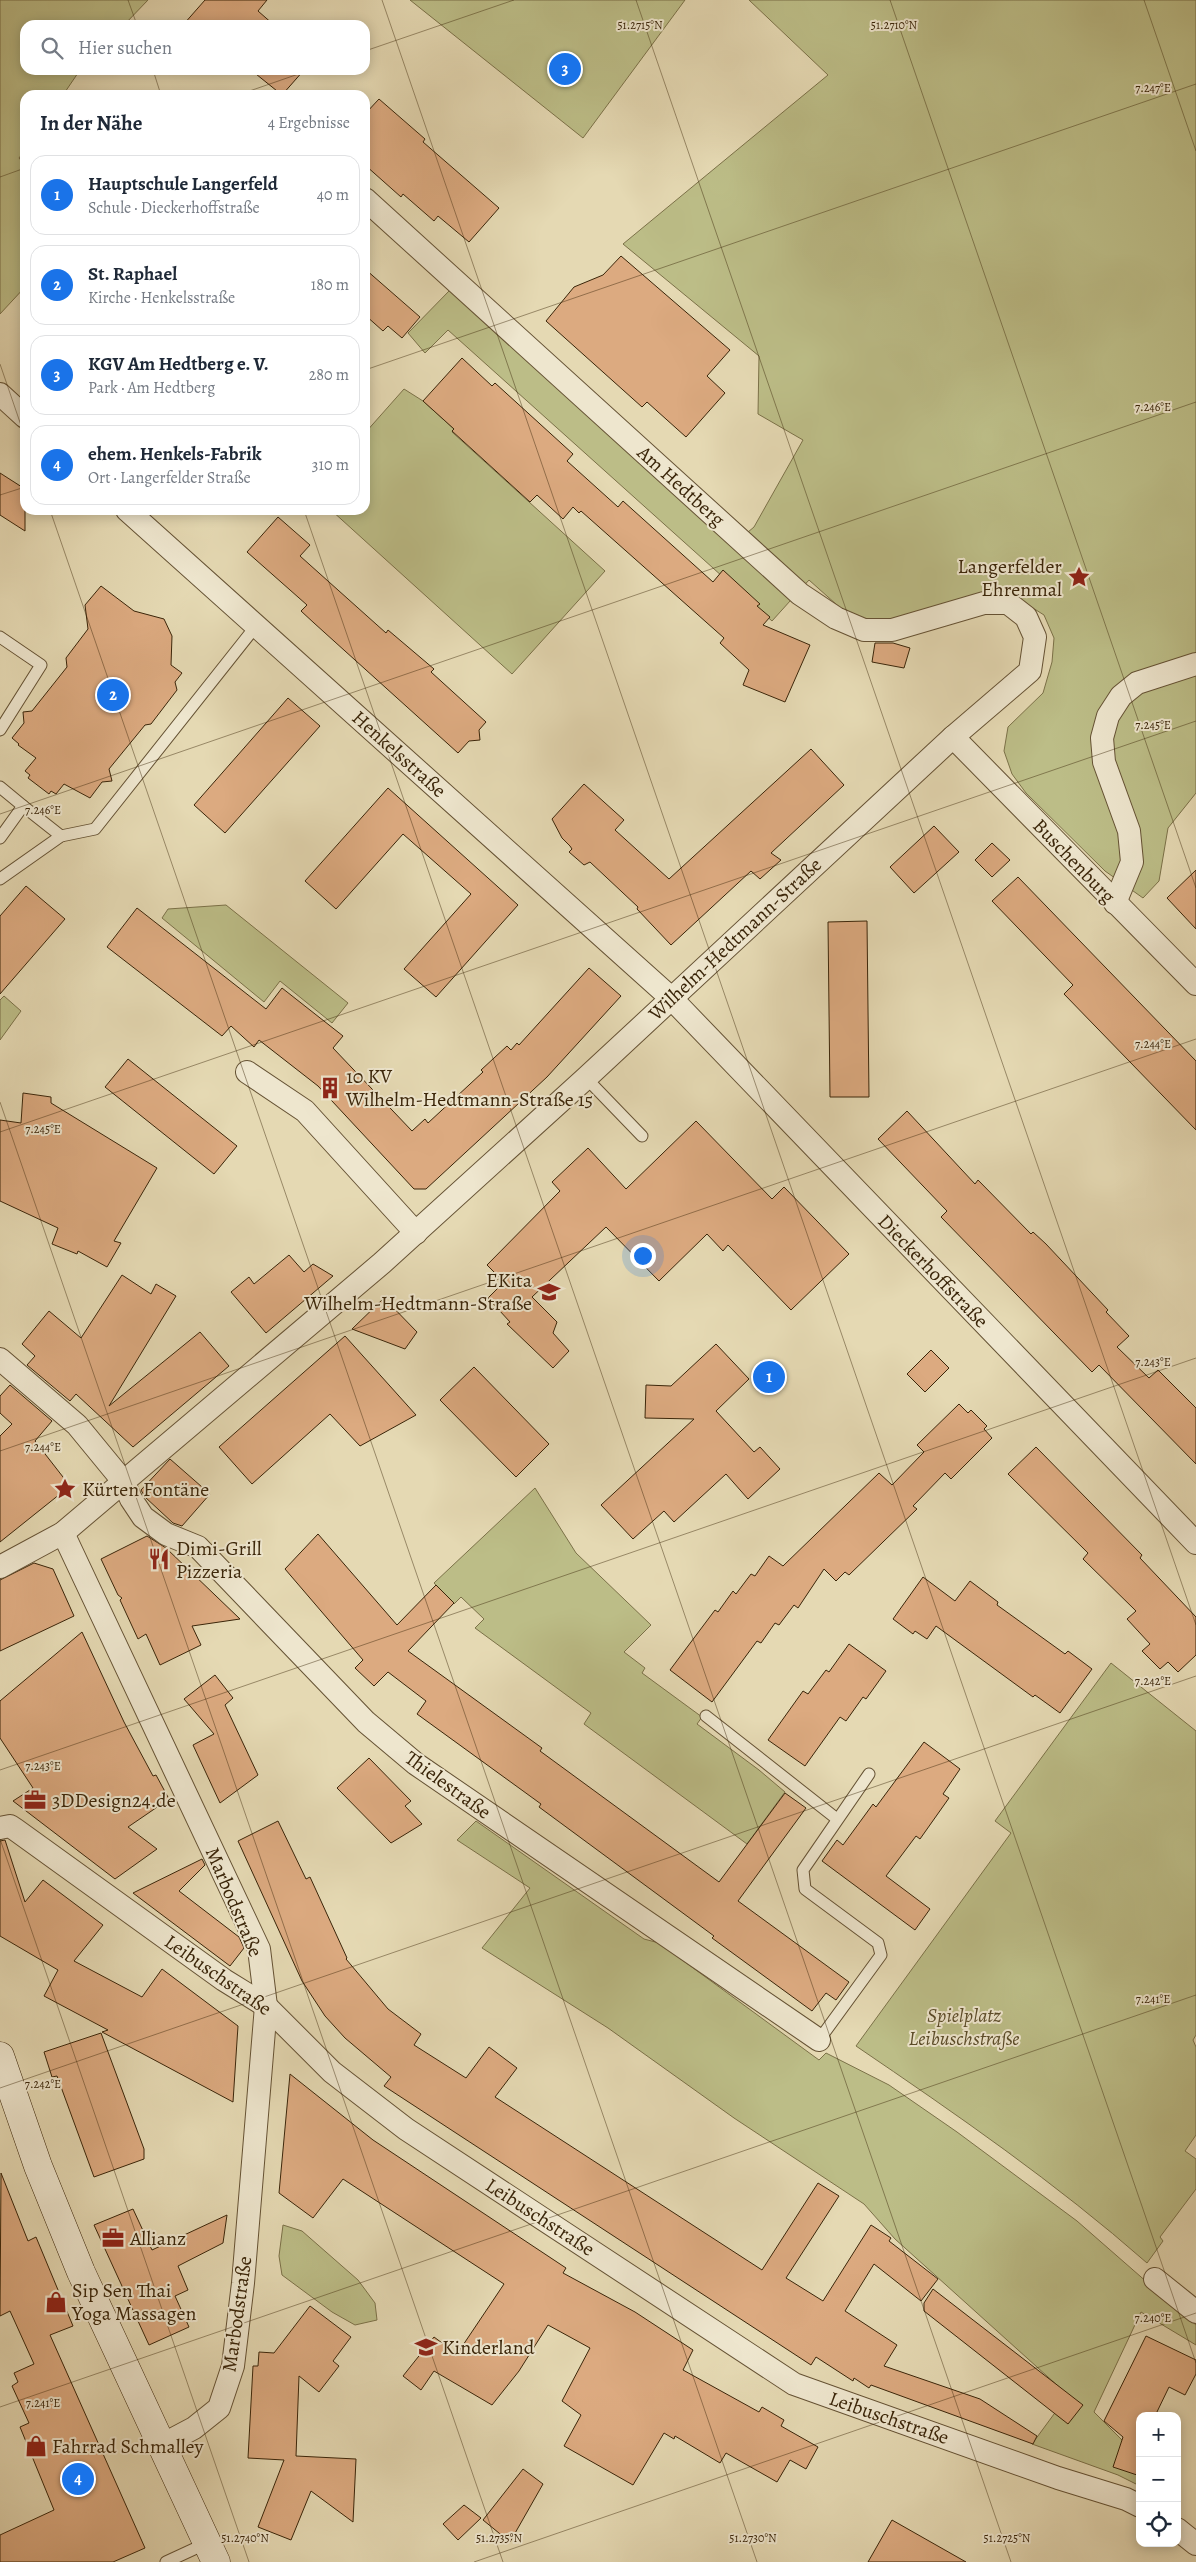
<!DOCTYPE html>
<html lang="de">
<meta charset="utf-8">
<style>
:root{--surface:#fff;--page:#f6f6f7;--text:#1f2937;--muted:#747a83;--line:#e0e1e3;--accent:#1a73e8}
body{margin:0;font-family:Alegreya,serif;background:var(--page);color:var(--text)}
.controls{position:absolute;right:15px;bottom:15px;display:grid;overflow:hidden;border-radius:10px;box-shadow:0 2px 12px #0003}
.controls button{width:45px;height:45px;display:grid;place-items:center;padding:0;border:0;border-bottom:1px solid var(--line);background:var(--surface);color:var(--text);font:25px sans-serif}
.you{position:absolute;left:642px;top:1255px;width:18px;height:18px;margin:-12px;border:4px solid #fff;border-radius:50%;background:#1a73e8;box-shadow:0 0 0 8px #1a73e833}
.badge{display:grid;place-items:center;width:32px;height:32px;border-radius:50%;background:var(--accent);color:#fff;font-size:16px;font-weight:700}
.pin{position:absolute;translate:-50% -50%;border:2px solid #fff;box-shadow:0 1px 5px #0006}
.list{margin:0;padding:0;list-style:none}
h2{display:flex;justify-content:space-between;align-items:center;height:65px;margin:0;padding:0 20px;font-size:21px}
h2 small{font-size:16px;font-weight:400;color:var(--muted)}
.list li{display:grid;grid-template-columns:32px 1fr auto;gap:15px;align-items:center;box-sizing:border-box;height:80px;margin:0 10px 10px;padding:0 10px;border:1px solid var(--line);border-radius:15px}
.list b{display:block;font-size:19px;white-space:nowrap}
.list p{margin:0;font-size:16px;white-space:nowrap;color:var(--muted)}
.list em{font-size:16px;font-style:normal;color:var(--muted)}
.icon{flex:none;width:28px;height:28px;fill:none;stroke:currentColor;stroke-width:2;stroke-linecap:round;stroke-linejoin:round}
.map{position:relative;flex:none;width:1196px;height:2562px;overflow:hidden}
.search{position:absolute;background:var(--surface);box-shadow:0 2px 12px #0003;left:20px;top:20px;width:350px;height:55px;display:flex;align-items:center;gap:12px;box-sizing:border-box;padding:0 18px;border-radius:15px;color:var(--muted);font-size:19px}
.panel{position:absolute;background:var(--surface);box-shadow:0 2px 12px #0003;left:20px;top:90px;width:350px;height:425px;border-radius:15px}
.map>svg:first-child{display:block}
.green{fill:#bcbd87;stroke:#7b7148}
.building{fill:#dcaa80;stroke:#3a2509}
.lines{fill:none;stroke-linecap:round;stroke-linejoin:round}
.lane-casing{stroke:#655234;stroke-width:13}
.street-casing{stroke:#655234;stroke-width:24}
.secondary-casing{stroke:#3a2509;stroke-width:29}
.lane{stroke:#eee6ce;stroke-width:11}
.street{stroke:#eee6ce;stroke-width:22}
.secondary{stroke:#eee6ce;stroke-width:28}
.ticks{fill:none;stroke:#3a2509;stroke-width:1;stroke-opacity:0.45}
.labels{text-anchor:middle;dominant-baseline:central;stroke-width:4;stroke-linejoin:round;paint-order:stroke}
.street-label{font-size:20px;fill:#3a2509;stroke:#eee6ce}
.poi-label{font-size:20px;fill:#3a2509;stroke:#eee6ce;text-anchor:start}
.park-label{font-size:20px;font-style:italic;fill:#5a4b28;stroke:#eee6ce}
.ticks-label{font-size:12px;text-anchor:middle;fill:#3a2509;stroke:#eee6ce;stroke-width:4;stroke-linejoin:round;paint-order:stroke}
</style>
<div class="map">
<svg width="1196" height="2562" viewBox="0 0 1196 2562">
<rect width="100%" height="100%" fill="#e5d9b3"/>
<filter id="stains"><feTurbulence type="fractalNoise" baseFrequency=".004" numOctaves="4"/><feColorMatrix values="0 0 0 0 .2 0 0 0 0 .09 0 0 0 0 .02 0 0 0 .5 -.17"/></filter>
<radialGradient id="worn" r=".72"><stop offset=".6" stop-color="#630" stop-opacity="0"/><stop offset="1" stop-color="#630" stop-opacity=".3"/></radialGradient>
<!-- green -->
<g class="green">
<polygon points="0,0 148,0 124,25 25,25 25,70 80,70 63,95 25,95 25,150 19,158 25,165 25,287 0,314"/>
<polygon points="410,0 685,0 583,138"/>
<polygon points="749,0 1196,0 1196,793 1168,828 1159,881 1143,898 1105,871 1026,793 1012,774 1004,751 1008,727 1043,693 1052,662 1054,638 1044,615 1017,598 989,591 892,620 865,619 846,613 809,580 772,621 448,330 425,353 408,333 450,290 735,543 754,527 803,440 758,414 759,356 623,244 828,75"/>
<polygon points="404,389 423,401 454,429 452,432 605,571 512,674 331,510 365,510 365,433"/>
<polygon points="226,905 348,1003 332,1023 280,981 264,1002 162,918 168,909"/>
<polygon points="4,996 21,1011 0,1040 0,1000"/>
<polygon points="535,1488 576,1553 651,1625 624,1652 645,1668 642,1673 702,1717 697,1724 759,1770 785,1792 747,1844 584,1724 591,1713 475,1628 484,1619 461,1597 454,1604 434,1583"/>
<path d="M1111,1663L1196,1731V2035L1193,2040L1196,2047V2135L1185,2151L1196,2159V2189L1160,2237L1163,2241L1147,2263C1056,2183 956,2114 856,2046L1011,1833L995,1821Z"/>
<polygon points="476,1821 644,1939 659,1943 819,2060 826,2053 889,2085 957,2132 1077,2221 1196,2325 1196,2345 1141,2312 1094,2412 1140,2458 1138,2485 1118,2475 1032,2444 1068,2395 895,2239 864,2204 734,2118 608,2028 482,1948 530,1888 457,1840"/>
<polygon points="283,2225 302,2231 358,2280 375,2303 377,2320 355,2325 332,2312 282,2275 279,2256"/>
</g>
<!-- building -->
<g class="building">
<polygon points="205,0 267,0 258,11 274,25 183,25"/>
<polygon points="251,70 304,70 282,95"/>
<polygon points="379,99 425,139 423,142 499,208 469,242 438,216 434,221 403,194 401,197 365,165 365,114"/>
<polygon points="621,256 730,350 707,376 725,393 686,437 647,402 642,407 546,321 574,287 603,275"/>
<polygon points="365,269 420,317 402,338 388,326 383,331 365,315"/>
<polygon points="462,358 492,386 495,383 573,454 567,461 618,507 623,501 713,582 723,570 760,604 757,606 770,617 763,625 810,645 785,702 743,685 749,670 720,643 724,638 581,511 579,513 573,507 563,519 537,495 530,502 452,431 454,429 423,401"/>
<polygon points="0,473 25,489 25,531 0,515"/>
<polygon points="278,517 310,545 300,556 386,633 388,630 434,669 431,672 486,722 479,730 480,740 469,741 458,753 314,623 301,611 307,605 247,552"/>
<polygon points="101,586 134,611 164,619 172,636 171,665 182,673 175,682 177,690 151,724 145,725 109,769 112,781 102,782 90,798 64,784 56,794 51,791 49,794 28,778 30,775 25,771 36,758 18,745 19,744 12,738 24,723 23,712 32,711 67,667 66,658 88,629 85,605"/>
<polygon points="875,643 893,643 910,648 904,668 872,662"/>
<polygon points="288,698 320,726 225,833 194,805"/>
<polygon points="811,749 844,785 771,853 781,860 760,879 751,871 671,945 637,909 638,907 590,862 584,865 569,852 572,849 570,846 562,838 552,819 584,784 624,820 615,830 669,879"/>
<polygon points="388,788 518,905 436,997 404,969 471,894 403,834 336,909 305,881"/>
<polygon points="934,826 959,852 914,893 890,867"/>
<polygon points="992,843 1010,860 992,877 975,860"/>
<polygon points="1196,870 1196,929 1167,898"/>
<polygon points="1018,877 1196,1061 1196,1130 1064,994 1073,985 992,901"/>
<polygon points="26,886 65,919 0,994 0,916"/>
<polygon points="137,908 266,1009 282,988 343,1036 333,1048 412,1131 425,1119 428,1123 483,1072 481,1070 507,1046 511,1050 517,1043 519,1045 589,968 621,996 547,1077 505,1116 426,1189 414,1189 318,1086 259,1040 254,1047 231,1026 222,1036 107,947"/>
<polygon points="867,921 869,1097 830,1097 828,922"/>
<polygon points="128,1059 237,1146 214,1174 105,1087"/>
<polygon points="23,1093 51,1097 51,1103 157,1168 114,1241 121,1243 107,1267 78,1251 77,1254 52,1244 58,1228 0,1201 0,1120 21,1123"/>
<polygon points="907,1111 975,1184 978,1180 1031,1234 1033,1232 1046,1244 1108,1310 1106,1312 1129,1336 1117,1347 1149,1378 1158,1370 1196,1408 1196,1464 1099,1365 1092,1372 941,1217 947,1211 878,1139"/>
<polygon points="696,1121 772,1199 784,1187 849,1254 791,1310 728,1245 723,1251 707,1234 659,1281 606,1227 532,1297 557,1322 553,1333 569,1351 553,1368 507,1324 510,1322 488,1298 504,1282 487,1265 560,1191 552,1182 588,1148 626,1189"/>
<polygon points="289,1255 304,1272 313,1264 333,1276 266,1333 231,1292 249,1277 254,1284"/>
<polygon points="122,1275 151,1294 156,1284 176,1296 109,1406 200,1332 229,1366 133,1447 76,1394 70,1401 27,1365 35,1356 22,1344 49,1311 81,1338"/>
<polygon points="384,1298 417,1332 405,1349 352,1329"/>
<polygon points="345,1336 416,1415 360,1446 330,1414 252,1484 219,1447"/>
<polygon points="716,1344 749,1379 716,1411 754,1452 760,1447 780,1469 748,1499 726,1474 674,1522 664,1511 633,1539 601,1505 694,1419 645,1418 646,1385 671,1386"/>
<polygon points="931,1350 949,1368 925,1392 907,1374"/>
<polygon points="474,1367 549,1444 516,1477 440,1400"/>
<polygon points="10,1385 52,1421 35,1441 70,1486 0,1542 0,1436 12,1424 0,1413 0,1396"/>
<polygon points="959,1404 968,1413 971,1410 987,1426 984,1429 992,1438 951,1479 945,1473 913,1506 917,1509 849,1575 845,1572 836,1581 824,1569 798,1608 794,1605 779,1625 775,1623 761,1643 757,1641 712,1702 670,1670 715,1610 718,1612 733,1591 736,1594 751,1574 755,1576 769,1556 783,1566 879,1473 892,1485 924,1452 917,1445"/>
<polygon points="1036,1447 1142,1555 1140,1558 1196,1617 1196,1655 1178,1672 1168,1662 1160,1669 1142,1651 1150,1644 1127,1619 1136,1611 1083,1559 1088,1553 1008,1474"/>
<polygon points="170,1459 210,1494 182,1526 173,1523 145,1497 141,1490"/>
<polygon points="318,1534 397,1625 436,1585 454,1603 408,1651 542,1748 540,1751 719,1882 785,1793 806,1808 738,1901 849,1982 836,2000 826,1993 812,2011 712,1938 714,1936 539,1807 541,1804 417,1714 426,1701 388,1672 374,1686 355,1668 363,1660 285,1569"/>
<polygon points="147,1536 166,1548 240,1619 192,1626 201,1645 160,1665 146,1634 138,1639 120,1600 122,1598 118,1595 101,1559"/>
<polygon points="34,1563 53,1569 74,1616 0,1651 0,1580"/>
<polygon points="923,1577 955,1601 970,1581 998,1602 997,1605 1065,1654 1068,1651 1092,1669 1060,1713 1035,1695 1033,1697 936,1626 927,1639 915,1631 913,1634 893,1619"/>
<polygon points="82,1632 124,1722 153,1776 156,1775 169,1799 128,1827 157,1849 115,1879 13,1801 33,1788 0,1738 0,1701"/>
<polygon points="849,1644 886,1671 866,1699 863,1697 846,1721 840,1717 805,1766 768,1740 803,1691 808,1694 826,1670 829,1672"/>
<polygon points="215,1675 233,1698 225,1705 258,1775 220,1803 193,1745 214,1734 184,1699"/>
<polygon points="924,1742 960,1769 943,1794 949,1798 920,1839 916,1836 886,1876 930,1909 915,1930 822,1861 837,1840 843,1845 873,1804 876,1807"/>
<polygon points="369,1758 411,1801 405,1806 422,1824 391,1843 337,1788"/>
<polygon points="278,1821 306,1879 310,1877 347,1958 346,1959 388,2009 421,2034 414,2045 466,2078 489,2047 517,2068 495,2097 762,2270 818,2183 839,2196 786,2278 823,2301 871,2225 891,2238 889,2241 938,2279 921,2301 874,2264 845,2311 897,2345 884,2366 980,2399 1037,2436 1033,2444 871,2385 869,2388 854,2378 853,2381 816,2357 811,2365 384,2086 391,2077 345,2038 325,2016 302,1981 238,1841"/>
<polygon points="5,1840 25,1902 43,1880 103,1925 74,1961 142,1997 162,1969 238,2026 233,2102 102,2032 108,2030 44,1996 58,1970 0,1936 0,1841"/>
<polygon points="202,1859 205,1865 179,1891 239,1937 244,1948 230,1966 133,1893"/>
<polygon points="101,2033 144,2149 144,2159 94,2177 57,2076 52,2077 44,2052"/>
<polygon points="290,2074 373,2140 566,2268 563,2273 635,2312 693,2350 683,2370 759,2412 762,2407 784,2420 781,2426 818,2447 806,2469 790,2460 777,2482 726,2453 720,2463 675,2436 674,2439 664,2433 633,2485 564,2446 581,2415 562,2401 590,2348 548,2325 519,2371 492,2405 434,2371 421,2390 403,2376 434,2337 457,2354 504,2284 343,2179 313,2218 279,2193"/>
<polygon points="1,2173 28,2241 36,2237 73,2326 50,2335 145,2548 113,2562 0,2562 0,2535 54,2510 20,2427 29,2423 12,2386 18,2382 14,2373 34,2364 10,2311 0,2316"/>
<polygon points="133,2209 152,2250 227,2215 223,2243 178,2266 188,2290 175,2296 189,2327 149,2345 94,2225"/>
<polygon points="933,2289 1083,2405 1068,2424 924,2311 924,2303"/>
<polygon points="310,2306 351,2337 333,2361 339,2366 319,2392 299,2376 296,2456 356,2459 353,2522 311,2491 291,2540 258,2527 284,2460 248,2458 253,2366 258,2366 259,2352 274,2353"/>
<polygon points="1146,2336 1196,2360 1196,2374 1185,2395 1169,2387 1155,2416 1140,2416 1140,2476 1113,2467 1123,2437 1104,2421"/>
<polygon points="523,2469 543,2484 510,2542 483,2520"/>
<polygon points="464,2505 481,2518 458,2540 443,2524"/>
<polygon points="892,2520 966,2562 868,2562"/>
</g>
<g class="lines">
<!-- lane casing -->
<g class="lane-casing">
<g id="lane">
<polyline points="0,637 41,665 0,730"/>
<polyline points="0,787 23,806 0,838"/>
<polyline points="23,806 61,836"/>
<polyline points="0,879 61,836 95,829 256,626"/>
<polyline points="586,1078 642,1136"/>
<polyline points="706,1716 837,1819"/>
<polyline points="819,2040 881,1955 878,1943 805,1889 803,1870 869,1774"/>
<polyline points="166,2562 207,2543"/>
</g>
</g>
<!-- street casing -->
<g class="street-casing">
<g id="street">
<polyline points="0,394 25,417"/>
<polyline points="127,510 671,998 1196,1543"/>
<polyline points="953,737 1196,984"/>
<polyline points="1115,903 1132,862 1129,831 1104,762 1102,738 1108,716 1121,696 1137,683 1196,664"/>
<polyline points="247,1072 305,1111 416,1233"/>
<polyline points="0,1359 77,1425 123,1481 131,1499 143,1517 166,1534 198,1547 366,1722 416,1764 819,2040"/>
<polyline points="63,1533 259,1949 266,2006 243,2283 233,2366 219,2408 194,2428 160,2446"/>
<polyline points="0,1567 63,1533 382,1263 586,1078 953,737 1030,671 1035,637 1026,617 1008,603 984,603 892,630 864,630 836,618 800,594 365,199"/>
<polyline points="0,1828 10,1826 16,1830 224,1980 266,2006 332,2072 406,2129 794,2384 1058,2478 1126,2499 1140,2506"/>
<polyline points="1155,2279 1196,2312"/>
<polyline points="1177,2529 1196,2544"/>
</g>
</g>
<!-- secondary casing -->
<g class="secondary-casing">
<polyline id="secondary" points="0,2056 38,2166 81,2272 216,2562"/>
</g>
<!-- lane -->
<use href="#lane" class="lane"/>
<!-- street -->
<use href="#street" class="street"/>
<!-- secondary -->
<use href="#secondary" class="secondary"/>
</g>
<!-- ticks -->
<path class="ticks" d="M128,0L137,25M382,0L1196,2363M636,0L1196,1625M890,0L1196,888M1144,0L1196,151M365,51L514,0M153,70L161,95M238,95L310,70M0,177L25,168M0,364L25,437M365,370L1196,84M0,495L25,487M50,510L757,2562M304,510L1011,2562M0,814L1196,402M0,1102L503,2562M0,1132L1196,721M0,1451L1196,1039M0,1770L1196,1358M0,1839L249,2562M0,2088L1196,1676M0,2407L1196,1995M474,2562L1196,2313"/>
<!-- icons -->
<defs>
<g id="sight-bare" transform="scale(1.725)"><path d="M0-6L1.8-2.2L6-1.7L2.9 1.2L3.7 5.4L0 3.3L-3.7 5.4L-2.9 1.2L-6-1.7L-1.8-2.2Z" fill="#8f2418" stroke="#eee6ce" stroke-width="2.5" paint-order="stroke"/></g>
<g id="building-bare" transform="scale(1.725)"><path d="M-4-6H4V6H1V3H-1V6H-4ZM-2.5-4.3h1.7v1.8h-1.7ZM.8-4.3h1.7v1.8H.8ZM-2.5-1h1.7V.8h-1.7ZM.8-1h1.7V.8H.8Z" fill="#8f2418" stroke="#eee6ce" stroke-width="2.5" paint-order="stroke"/></g>
<g id="school-bare" transform="scale(1.725)"><path d="M0-5L7-2L0 1L-7-2ZM-4 1L0 2.5L4 1V4Q0 6-4 4Z" fill="#8f2418" stroke="#eee6ce" stroke-width="2.5" paint-order="stroke"/></g>
<g id="restaurant-bare" transform="scale(1.725)"><path d="M-5-6h1v4h1v-4h1v4h1v-4h1v5L-1.5 .5V6h-2V.5L-5-1ZM5-6V6H3V1.5H1.5Q1.5-4 5-6Z" fill="#8f2418" stroke="#eee6ce" stroke-width="2.5" paint-order="stroke"/></g>
<g id="office-bare" transform="scale(1.725)"><path d="M-6-3h4V-5.5h4V-3h4V5H-6ZM-1-4.5V-3h2v-1.5ZM-6 0V1H6V0Z" fill="#8f2418" stroke="#eee6ce" stroke-width="2.5" paint-order="stroke"/></g>
<g id="shop-bare" transform="scale(1.725)"><path d="M-5-2.5h2.3a2.7 3.5 0 0 1 5.4 0H5L5.5 6h-11ZM-1.5-2.5h3a1.5 2.3 0 0 0-3 0Z" fill="#8f2418" stroke="#eee6ce" stroke-width="2.5" paint-order="stroke"/></g>
</defs>
<g fill-rule="evenodd">
<use href="#sight-bare" x="1079" y="577"/>
<use href="#building-bare" x="330" y="1088"/>
<use href="#school-bare" x="549" y="1292"/>
<use href="#sight-bare" x="65" y="1489"/>
<use href="#restaurant-bare" x="159" y="1559"/>
<use href="#office-bare" x="35" y="1800"/>
<use href="#office-bare" x="113" y="2238"/>
<use href="#shop-bare" x="56" y="2302"/>
<use href="#school-bare" x="426" y="2347"/>
<use href="#shop-bare" x="36" y="2446"/>
</g>
<g class="labels">
<!-- street labels -->
<g class="street-label">
<text transform="translate(681 486) rotate(42)">Am Hedtberg</text>
<text transform="translate(399 754) rotate(42)">Henkelsstraße</text>
<text transform="translate(1074 861) rotate(46)">Buschenburg</text>
<text transform="translate(735 939) rotate(-43)">Wilhelm-Hedtmann-Straße</text>
<text transform="translate(933 1271) rotate(46)">Dieckerhoffstraße</text>
<text transform="translate(448 1785) rotate(36)">Thielestraße</text>
<text transform="translate(234 1902) rotate(67)">Marbodstraße</text>
<text transform="translate(218 1975) rotate(35)">Leibuschstraße</text>
<text transform="translate(540 2217) rotate(33)">Leibuschstraße</text>
<text transform="translate(237 2314) rotate(-82)">Marbodstraße</text>
<text transform="translate(889 2418) rotate(19)">Leibuschstraße</text>
</g>
<!-- poi labels -->
<g class="poi-label">
<text x="1062" y="566" text-anchor="end">Langerfelder<tspan x="1062" dy="23">Ehrenmal</tspan></text>
<text x="346" y="1076">10 KV<tspan x="346" dy="23">Wilhelm-Hedtmann-Straße 15</tspan></text>
<text x="532" y="1280" text-anchor="end">EKita<tspan x="532" dy="23">Wilhelm-Hedtmann-Straße</tspan></text>
<text x="82" y="1489">Kürten Fontäne</text>
<text x="176" y="1548">Dimi-Grill<tspan x="176" dy="23">Pizzeria</tspan></text>
<text x="52" y="1800">3DDesign24.de</text>
<text x="130" y="2238">Allianz</text>
<text x="72" y="2290">Sip Sen Thai<tspan x="72" dy="23">Yoga Massagen</tspan></text>
<text x="442" y="2347">Kinderland</text>
<text x="52" y="2446">Fahrrad Schmalley</text>
</g>
<!-- park labels -->
<g class="park-label">
<text x="964" y="2015">Spielplatz<tspan x="964" dy="23">Leibuschstraße</tspan></text>
</g>
</g>
<g class="ticks-label">
<text x="894" y="29">51.2710°N</text>
<text x="640" y="29">51.2715°N</text>
<text x="1153" y="92">7.247°E</text>
<text x="1153" y="411">7.246°E</text>
<text x="1153" y="729">7.245°E</text>
<text x="43" y="814">7.246°E</text>
<text x="1153" y="1048">7.244°E</text>
<text x="43" y="1133">7.245°E</text>
<text x="1153" y="1366">7.243°E</text>
<text x="43" y="1451">7.244°E</text>
<text x="1153" y="1685">7.242°E</text>
<text x="43" y="1770">7.243°E</text>
<text x="1153" y="2003">7.241°E</text>
<text x="43" y="2088">7.242°E</text>
<text x="1153" y="2322">7.240°E</text>
<text x="43" y="2407">7.241°E</text>
<text x="245" y="2542">51.2740°N</text>
<text x="499" y="2542">51.2735°N</text>
<text x="753" y="2542">51.2730°N</text>
<text x="1007" y="2542">51.2725°N</text>
</g>
<rect width="100%" height="100%" filter="url(#stains)"/>
<rect width="100%" height="100%" fill="url(#worn)"/>
</svg>
<div class="controls">
<button>+</button>
<button>−</button>
<button><svg class="icon" aria-label="locate" viewBox="0 0 24 24"><circle cx="12" cy="12" r="6"/><path d="M12 2v4M12 18v4M2 12h4M18 12h4"/></svg></button>
</div>
<div class="you"></div>
<div class="pin badge" style="left:769px;top:1377px">1</div>
<div class="pin badge" style="left:113px;top:695px">2</div>
<div class="pin badge" style="left:565px;top:69px">3</div>
<div class="pin badge" style="left:78px;top:2479px">4</div>
<div class="search"><svg class="icon" aria-label="search" viewBox="0 0 24 24"><circle cx="10" cy="10" r="6"/><path d="M15 15l6 6"/></svg>Hier suchen</div>
<section class="panel">
<h2>In der Nähe<small>4 Ergebnisse</small></h2>
<ul class="list">
<li><span class="badge">1</span><div><b>Hauptschule Langerfeld</b><p>Schule · Dieckerhoffstraße</p></div><em>40 m</em></li>
<li><span class="badge">2</span><div><b>St. Raphael</b><p>Kirche · Henkelsstraße</p></div><em>180 m</em></li>
<li><span class="badge">3</span><div><b>KGV Am Hedtberg e. V.</b><p>Park · Am Hedtberg</p></div><em>280 m</em></li>
<li><span class="badge">4</span><div><b>ehem. Henkels-Fabrik</b><p>Ort · Langerfelder Straße</p></div><em>310 m</em></li>
</ul>
</section>
</div>
